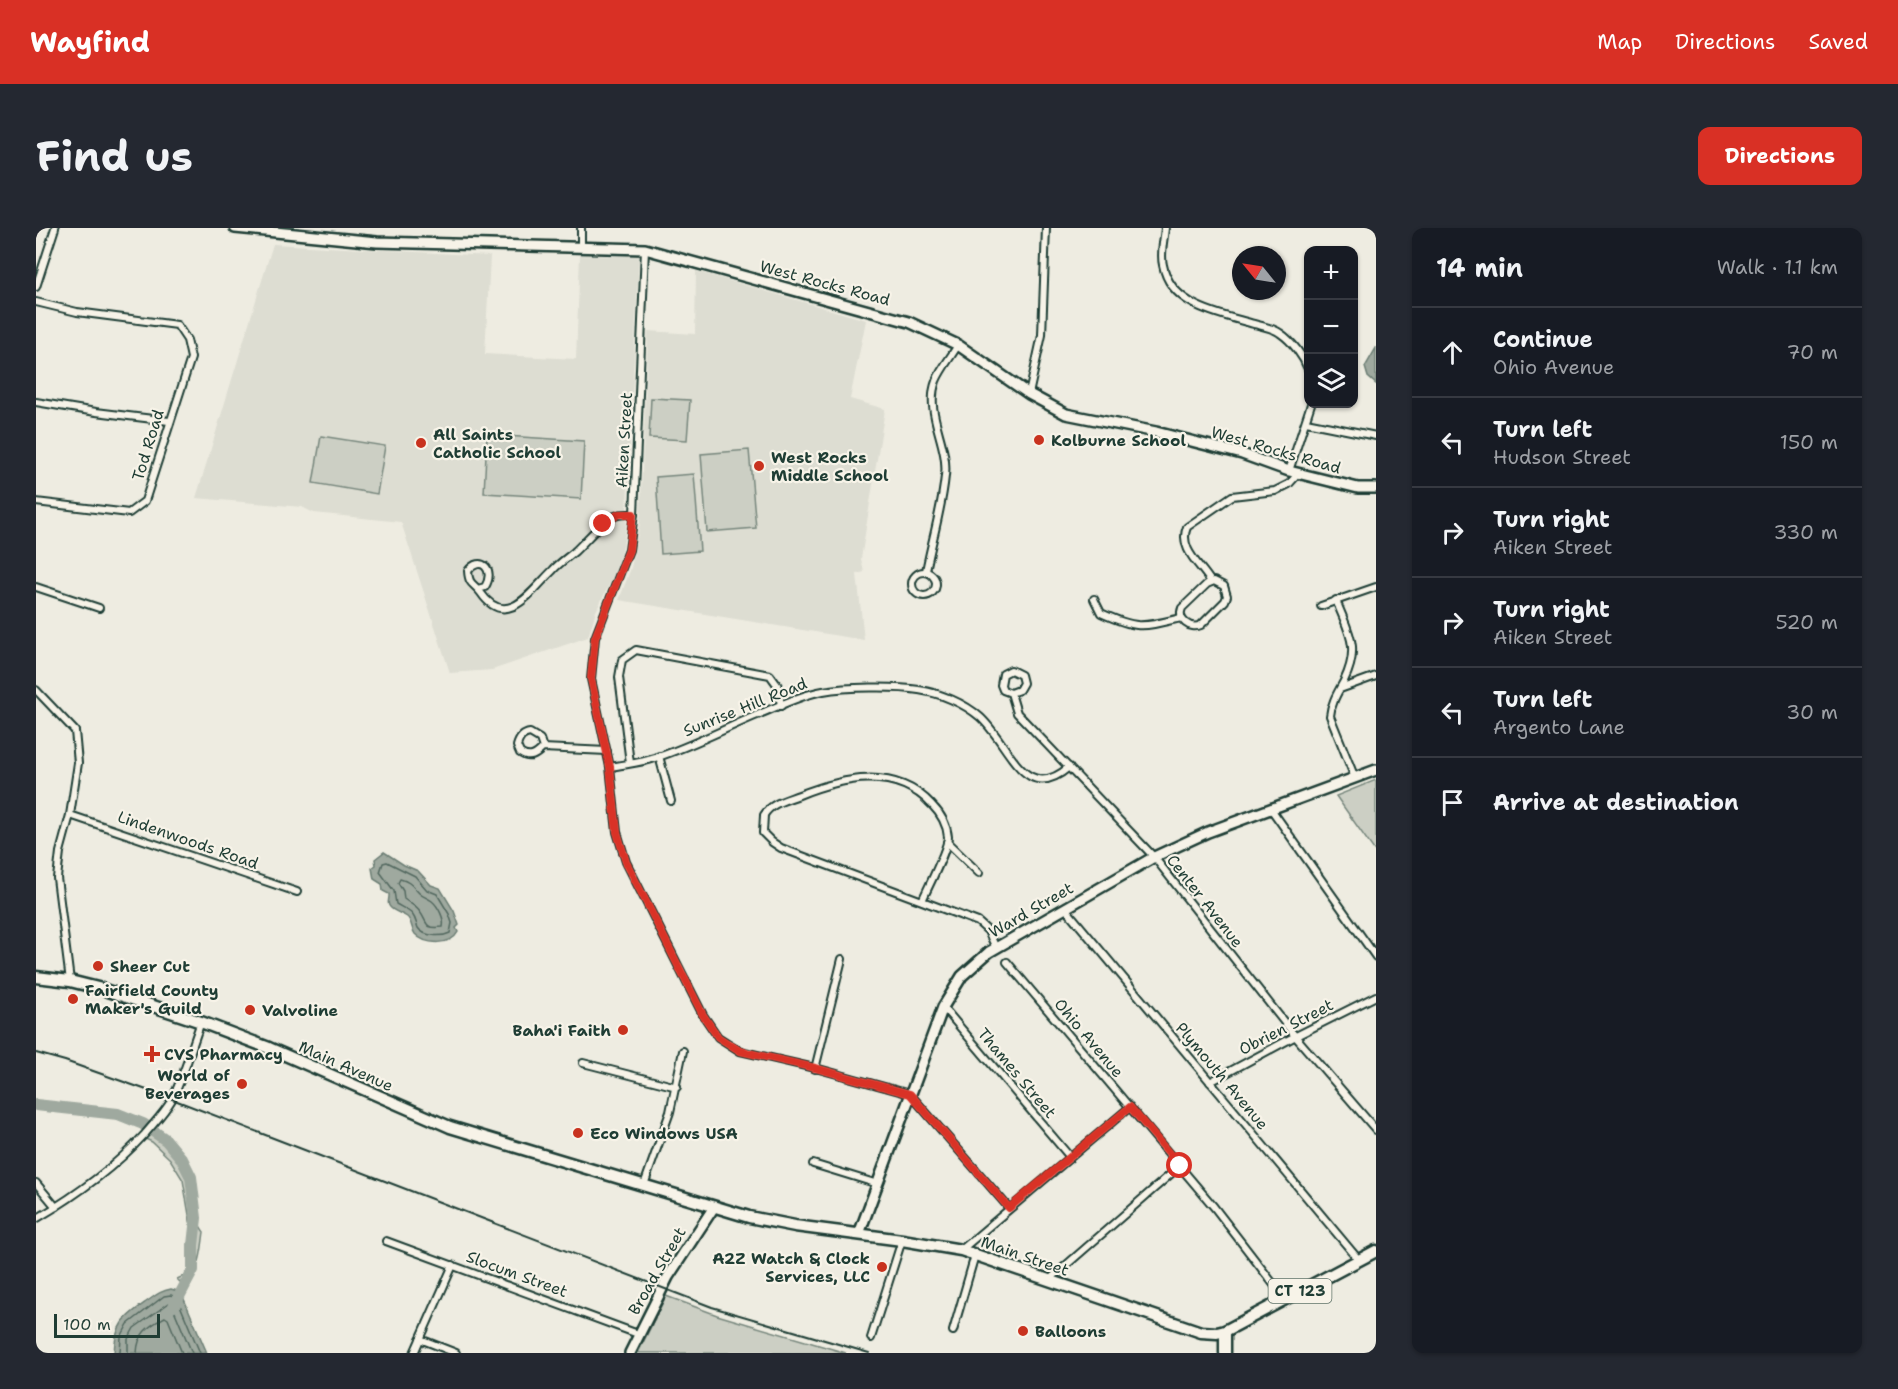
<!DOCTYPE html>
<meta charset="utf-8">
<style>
:root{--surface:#171b24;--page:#242831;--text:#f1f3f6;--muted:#9ea1a6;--line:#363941;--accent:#d93025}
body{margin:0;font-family:"Shantell Sans",sans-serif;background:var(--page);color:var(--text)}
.controls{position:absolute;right:18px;top:18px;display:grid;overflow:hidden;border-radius:12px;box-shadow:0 2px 4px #0004}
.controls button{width:54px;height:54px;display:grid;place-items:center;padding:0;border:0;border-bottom:2px solid var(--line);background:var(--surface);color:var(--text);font:30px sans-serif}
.compass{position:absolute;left:1196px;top:18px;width:54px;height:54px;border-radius:50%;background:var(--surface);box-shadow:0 2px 4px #0004;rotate:300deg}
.scale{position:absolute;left:18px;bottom:15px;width:106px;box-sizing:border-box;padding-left:6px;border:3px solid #1f3d34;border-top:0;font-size:16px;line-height:21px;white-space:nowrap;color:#1f3d34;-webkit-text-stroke:4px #f7f3e8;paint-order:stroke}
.stop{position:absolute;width:18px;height:18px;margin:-14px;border:4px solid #d93025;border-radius:50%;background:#fff}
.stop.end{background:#d93025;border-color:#fff;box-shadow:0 2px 6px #0008}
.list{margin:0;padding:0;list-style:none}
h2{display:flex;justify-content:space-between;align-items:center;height:78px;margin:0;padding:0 24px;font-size:26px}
h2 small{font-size:20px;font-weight:400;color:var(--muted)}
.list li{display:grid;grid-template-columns:39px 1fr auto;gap:18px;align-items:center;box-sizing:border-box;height:90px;padding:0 24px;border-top:2px solid var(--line)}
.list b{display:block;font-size:22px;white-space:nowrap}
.list p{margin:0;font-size:20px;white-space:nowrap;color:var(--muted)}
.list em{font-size:20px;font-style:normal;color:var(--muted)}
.icon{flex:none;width:33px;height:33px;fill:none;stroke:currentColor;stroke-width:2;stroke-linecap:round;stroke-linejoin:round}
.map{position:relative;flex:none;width:1340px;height:1125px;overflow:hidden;border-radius:12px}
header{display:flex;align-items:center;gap:36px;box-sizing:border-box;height:84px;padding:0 30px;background:var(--accent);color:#fff}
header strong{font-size:28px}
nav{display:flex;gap:33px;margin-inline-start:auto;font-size:21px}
.intro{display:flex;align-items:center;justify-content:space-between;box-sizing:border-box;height:144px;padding:0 36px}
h1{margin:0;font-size:42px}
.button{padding:15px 27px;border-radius:12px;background:var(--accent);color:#fff;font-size:21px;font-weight:700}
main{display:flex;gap:36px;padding:0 36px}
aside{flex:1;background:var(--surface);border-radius:12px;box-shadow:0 2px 4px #0004}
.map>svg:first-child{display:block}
.built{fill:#ddddd2}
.green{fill:#cccfc4;stroke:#76867c;stroke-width:1.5}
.water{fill:#9fa99f;stroke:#6c7e74;stroke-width:1.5}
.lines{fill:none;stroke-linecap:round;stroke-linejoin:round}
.shore{stroke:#52685f;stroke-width:1.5}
.river{stroke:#9fa99f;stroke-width:12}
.street-casing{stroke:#1f3d34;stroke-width:10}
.secondary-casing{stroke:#1f3d34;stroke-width:14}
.primary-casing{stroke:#1f3d34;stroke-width:15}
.street{stroke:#f7f3e8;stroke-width:6}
.secondary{stroke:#f7f3e8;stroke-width:9}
.primary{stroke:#f7f3e8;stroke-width:10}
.rail{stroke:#1f3d34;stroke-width:2}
.route{stroke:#d93025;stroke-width:8}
.poi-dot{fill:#c8321e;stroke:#f7f3e8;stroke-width:2}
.labels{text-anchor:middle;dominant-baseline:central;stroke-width:4.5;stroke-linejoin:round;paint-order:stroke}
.shield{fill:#f7f3e8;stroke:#60746a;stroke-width:1.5}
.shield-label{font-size:15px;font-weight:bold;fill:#1f3d34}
.street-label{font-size:16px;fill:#1f3d34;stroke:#f7f3e8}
.poi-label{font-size:16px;font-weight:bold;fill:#1f3d34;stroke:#f7f3e8;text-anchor:start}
</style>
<header>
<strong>Wayfind</strong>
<nav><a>Map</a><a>Directions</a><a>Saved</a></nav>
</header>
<div class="intro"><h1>Find us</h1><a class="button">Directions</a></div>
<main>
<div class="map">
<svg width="1340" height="1125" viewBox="0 0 1340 1125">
<rect width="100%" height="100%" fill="#eeece1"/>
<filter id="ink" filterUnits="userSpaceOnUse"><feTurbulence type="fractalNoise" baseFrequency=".0167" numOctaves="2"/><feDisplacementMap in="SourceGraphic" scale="12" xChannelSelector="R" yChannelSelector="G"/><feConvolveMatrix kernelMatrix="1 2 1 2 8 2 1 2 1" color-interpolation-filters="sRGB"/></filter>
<g filter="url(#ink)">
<!-- built -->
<g class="built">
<polygon points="237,16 454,28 449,126 540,131 544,27 603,28 590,299 586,325 578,347 560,383 552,409 456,442 414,445 365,294 278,285 266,279 160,270"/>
<polygon points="660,43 830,92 814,171 849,181 825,331 828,344 821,346 828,412 583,372 595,340 604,295 612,103 659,106"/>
</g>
<!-- green -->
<g class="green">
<polygon points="615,170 654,172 651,212 613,210"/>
<polygon points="451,207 548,213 545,271 448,265"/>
<polygon points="285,208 349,218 341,266 277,255"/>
<polygon points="713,222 720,300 671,304 665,226"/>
<polygon points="658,246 664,323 625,326 620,249"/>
<polygon points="1340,552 1340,625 1300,568"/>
<path d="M107,903C127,911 145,929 153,949C160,967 156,988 168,1004C165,1024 165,1046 146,1056L141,1051L150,1047L158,1028L161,1006L154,993L147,952L134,931L116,914L103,908Z"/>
<polygon points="630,1068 681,1087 810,1125 602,1125"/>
</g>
<!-- water -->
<g class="water">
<polygon points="1340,120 1340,156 1332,149 1329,139"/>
<path d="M348,624L368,637L382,643L395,657L404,660L418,683L423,697L420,700L422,704C415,718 389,717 379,706C375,701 376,693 371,689C366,685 358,684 354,679C350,675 354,671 353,666L347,663L346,656L338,651L336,640L340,637L339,631Z"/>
<path d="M135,1061L145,1064L171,1125H78C79,1096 88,1090 110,1074C119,1068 124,1063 135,1061Z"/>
</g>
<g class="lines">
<!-- shore -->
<g class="shore">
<path d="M351,634L379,648L391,662L401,666L413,686L416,695L414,705C406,709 388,709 382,700C380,695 380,691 376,686C372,682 365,679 360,676L358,663L344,644L347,635Z"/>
<path d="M364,651C375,654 376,658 383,665C387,669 392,670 396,673C402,678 409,691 407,699C387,701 393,696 384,684C380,678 373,675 368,671L367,663L362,655Z"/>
<polyline points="84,1125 85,1109 92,1096 128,1068 135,1067 141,1070 164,1125"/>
<polyline points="92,1125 92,1111 98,1100 133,1075 136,1077 156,1125"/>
<path d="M101,1125C102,1104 112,1099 129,1089L132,1091L146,1125"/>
</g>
<!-- river -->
<polyline class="river" points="0,877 82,886 107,896 130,912 146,931 155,949 160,990 157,1017 157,1042 138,1078"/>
<!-- street casing -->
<g class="street-casing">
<g id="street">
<path d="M1129,0C1128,11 1124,26 1127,37C1135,79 1184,86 1218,96C1227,98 1237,100 1244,105C1256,113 1267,128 1272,141"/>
<polyline points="545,20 545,0"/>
<polyline points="609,21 598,286 593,322 559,410 555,451 574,539 581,604 590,634 667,787 682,809 704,823 783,841 874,866 973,980"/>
<polyline points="0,59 19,0"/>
<polyline points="0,74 41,84 141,97 151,112 155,130 109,273 93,285 0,274"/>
<polyline points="993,166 1006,107 1010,0"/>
<polyline points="0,174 60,184 133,193"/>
<polyline points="1270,194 1340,208"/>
<polyline points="1253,243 1275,176"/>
<path d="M890,343C896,312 906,280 909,248C913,216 888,185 900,153C905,141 915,129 922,117"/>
<circle cx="888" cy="356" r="12"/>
<path d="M1178,353L1188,358L1191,368L1189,373L1165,397C1154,402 1141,392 1146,380L1171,356Z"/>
<path d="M1175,354C1165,337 1142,321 1151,299L1196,268L1239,263L1253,256L1263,245"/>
<polyline points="0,359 63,380"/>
<path d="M442,361L449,359C460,341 444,327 432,343C433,358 438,355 445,365C471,403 497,361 517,342C523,335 531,330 538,324C550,313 561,298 575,290C582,285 590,286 598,286"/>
<path d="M1058,371L1065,385C1102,402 1107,399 1145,390"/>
<path d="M1300,372C1312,404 1325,418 1308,453C1302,464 1295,475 1294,488L1319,550"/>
<polyline points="1285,378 1340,359"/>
<polyline points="1304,461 1340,448"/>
<polyline points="0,462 39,503 42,535 34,587 24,624 21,650 34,753"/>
<polyline points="975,465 983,462 987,455 985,447 975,442 967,446 965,457 967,462 975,465 981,485 1118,629 1259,808 1340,902"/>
<path d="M507,520C500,527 494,532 484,525L481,518C483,511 486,506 494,505L504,511L507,520L571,523"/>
<polyline points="623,528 635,573"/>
<polyline points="594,535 583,449 586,432 600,422 734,447 742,458 745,478"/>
<path d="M574,539C589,536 605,535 619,530C653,519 686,502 719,488C741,479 764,467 787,463C809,459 860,458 883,462C904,465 928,475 944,489C974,516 988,578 1033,539"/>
<polyline points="1235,581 1340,729"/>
<polyline points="34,587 261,664"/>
<polyline points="911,614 943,645"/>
<path d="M886,673C892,659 912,621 912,609C911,597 904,585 896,577C859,537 806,550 763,567C750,572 735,575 728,587L727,605L736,614L745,620L942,694L952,703L960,720"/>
<polyline points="1029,680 1323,1032"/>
<polyline points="971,734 1178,979 1249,1071"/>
<polyline points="907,779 1034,929"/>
<polyline points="547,835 641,859"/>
<polyline points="779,841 806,731"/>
<polyline points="1174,854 1254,811 1340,768"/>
<polyline points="777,936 842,956"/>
<polyline points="0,955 20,979"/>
<polyline points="608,957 634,884 647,823"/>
<path d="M0,991C41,967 77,941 109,906C118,895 128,885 135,873C148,849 155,820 165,794"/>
<polyline points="350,1013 602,1106"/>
<polyline points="925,1022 1094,879"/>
<polyline points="1013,1052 1144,938"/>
<polyline points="917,1103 939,1027"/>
<polyline points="835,1110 866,1012"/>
<polyline points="384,1111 420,1125"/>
<polyline points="378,1125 417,1037"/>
</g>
</g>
<!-- secondary casing -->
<g class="secondary-casing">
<g id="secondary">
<polyline points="199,0 341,14 609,21 873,94 922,117 993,166 1030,186 1120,204 1206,226 1253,243 1322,260 1340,260"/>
<polyline points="823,1006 907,779 926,748 953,724 1118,629 1172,604 1340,542"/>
<polyline points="594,1125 632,1049 678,979"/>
</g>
</g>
<!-- primary casing -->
<g class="primary-casing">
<g id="primary">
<polyline points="0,749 34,753 66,761 165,794 233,820 414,899 713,989 759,998 866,1012 925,1022 1165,1104 1181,1105 1189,1103 1340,1023"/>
<polyline points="1189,1125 1189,1103"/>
</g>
</g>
<!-- street -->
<use href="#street" class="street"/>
<!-- secondary -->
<use href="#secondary" class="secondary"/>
<!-- primary -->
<use href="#primary" class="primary"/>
<!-- rail -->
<polyline class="rail" points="0,825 29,833 136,871 676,1079 833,1125"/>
</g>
</g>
<g class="lines" filter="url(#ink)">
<!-- route -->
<polyline class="route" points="567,296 583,286 597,286 593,322 559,410 555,451 574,539 581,604 590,634 667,787 682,809 704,823 779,840 874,866 973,980 1094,879 1144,938"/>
</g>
<!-- markers -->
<g class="poi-dot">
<circle cx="1003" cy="212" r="6"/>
<circle cx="385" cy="215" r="6"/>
<circle cx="723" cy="238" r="6"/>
<circle cx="62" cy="738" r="6"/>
<circle cx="37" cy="771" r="6"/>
<circle cx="214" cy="782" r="6"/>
<circle cx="587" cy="802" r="6"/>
<path d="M113 817h6v6h6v6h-6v6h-6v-6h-6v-6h6z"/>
<circle cx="206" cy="856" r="6"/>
<circle cx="542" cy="905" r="6"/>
<circle cx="846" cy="1039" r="6"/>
<circle cx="987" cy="1103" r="6"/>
</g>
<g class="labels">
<!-- shield labels -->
<rect class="shield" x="1232.5" y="1051" width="63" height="24" rx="4.5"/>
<g class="shield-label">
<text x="1264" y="1063">CT 123</text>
</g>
<!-- street labels -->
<g class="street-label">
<text transform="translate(789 55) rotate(15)">West Rocks Road</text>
<text transform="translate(588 212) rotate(-87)">Aiken Street</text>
<text transform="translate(112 217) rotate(-73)">Tod Road</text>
<text transform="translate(1240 222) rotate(16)">West Rocks Road</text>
<text transform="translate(709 479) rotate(-22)">Sunrise Hill Road</text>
<text transform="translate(152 612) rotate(19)">Lindenwoods Road</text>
<text transform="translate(1169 673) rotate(52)">Center Avenue</text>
<text transform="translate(995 682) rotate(-30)">Ward Street</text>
<text transform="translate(1250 799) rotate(-27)">Obrien Street</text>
<text transform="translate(1053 810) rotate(50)">Ohio Avenue</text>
<text transform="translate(310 838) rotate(24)">Main Avenue</text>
<text transform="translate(981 845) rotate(50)">Thames Street</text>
<text transform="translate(1186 848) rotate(50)">Plymouth Avenue</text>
<text transform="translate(989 1028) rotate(19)">Main Street</text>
<text transform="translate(621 1043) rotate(-60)">Broad Street</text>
<text transform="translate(481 1046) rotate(20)">Slocum Street</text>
</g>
<!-- poi labels -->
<g class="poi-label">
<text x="397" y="206">All Saints<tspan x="397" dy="18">Catholic School</tspan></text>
<text x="1015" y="212">Kolburne School</text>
<text x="735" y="229">West Rocks<tspan x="735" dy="18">Middle School</tspan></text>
<text x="74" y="738">Sheer Cut</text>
<text x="49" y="762">Fairfield County<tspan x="49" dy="18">Maker's Guild</tspan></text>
<text x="226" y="782">Valvoline</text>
<text x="575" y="802" text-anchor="end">Baha'i Faith</text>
<text x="128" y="826">CVS Pharmacy</text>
<text x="194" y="847" text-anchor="end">World of<tspan x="194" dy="18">Beverages</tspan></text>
<text x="554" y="905">Eco Windows USA</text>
<text x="834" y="1030" text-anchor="end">A2Z Watch &amp; Clock<tspan x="834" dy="18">Services, LLC</tspan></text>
<text x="999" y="1103">Balloons</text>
</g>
</g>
</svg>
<div class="controls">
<button>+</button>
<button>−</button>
<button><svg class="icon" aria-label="layers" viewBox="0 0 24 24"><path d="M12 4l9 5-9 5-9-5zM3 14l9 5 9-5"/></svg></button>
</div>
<svg class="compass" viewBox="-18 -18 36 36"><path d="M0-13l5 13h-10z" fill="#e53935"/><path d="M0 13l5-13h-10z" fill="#9ea1a6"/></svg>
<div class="scale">100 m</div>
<div class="stop" style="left:1144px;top:938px"></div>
<div class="stop end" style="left:567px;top:296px"></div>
</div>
<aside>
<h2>14 min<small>Walk · 1.1 km</small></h2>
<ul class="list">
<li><svg class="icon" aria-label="ahead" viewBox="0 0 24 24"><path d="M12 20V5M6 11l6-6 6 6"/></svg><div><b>Continue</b><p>Ohio Avenue</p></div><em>70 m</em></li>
<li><svg class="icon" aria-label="left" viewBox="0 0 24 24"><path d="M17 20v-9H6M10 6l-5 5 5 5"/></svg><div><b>Turn left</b><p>Hudson Street</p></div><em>150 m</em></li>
<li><svg class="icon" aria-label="right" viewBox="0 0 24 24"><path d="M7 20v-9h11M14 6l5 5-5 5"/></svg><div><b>Turn right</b><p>Aiken Street</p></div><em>330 m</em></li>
<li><svg class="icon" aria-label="right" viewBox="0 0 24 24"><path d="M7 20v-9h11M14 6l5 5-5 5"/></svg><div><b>Turn right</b><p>Aiken Street</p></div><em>520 m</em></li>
<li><svg class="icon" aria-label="left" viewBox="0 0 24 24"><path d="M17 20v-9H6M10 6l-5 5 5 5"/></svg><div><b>Turn left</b><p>Argento Lane</p></div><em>30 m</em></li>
<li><svg class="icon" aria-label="arrive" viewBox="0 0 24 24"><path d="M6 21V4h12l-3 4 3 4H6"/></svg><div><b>Arrive at destination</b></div></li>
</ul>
</aside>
</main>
